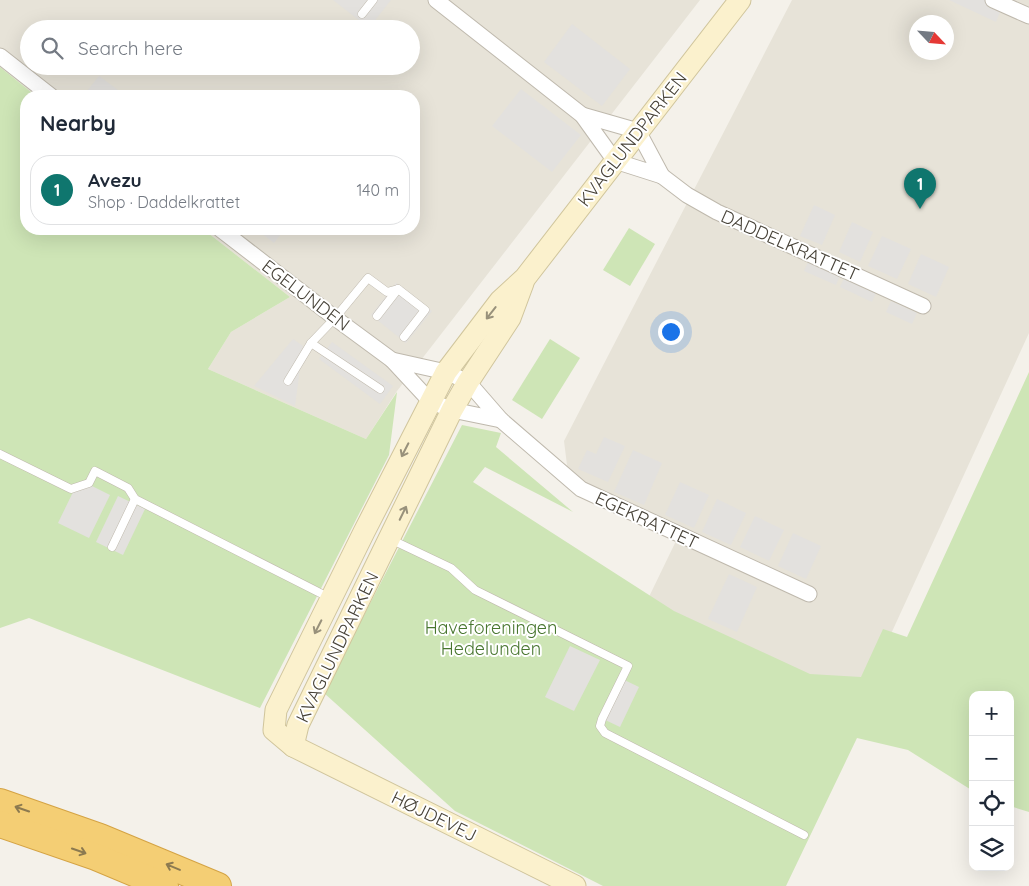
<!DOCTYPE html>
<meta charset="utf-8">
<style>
:root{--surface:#fff;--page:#f6f6f7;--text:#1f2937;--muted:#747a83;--line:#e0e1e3;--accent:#0f766e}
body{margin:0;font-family:Quicksand,sans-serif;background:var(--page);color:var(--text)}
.controls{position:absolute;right:15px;bottom:15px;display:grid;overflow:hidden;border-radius:10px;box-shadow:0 5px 20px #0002}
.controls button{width:45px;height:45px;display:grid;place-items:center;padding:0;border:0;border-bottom:1px solid var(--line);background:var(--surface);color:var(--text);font:25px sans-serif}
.compass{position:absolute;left:909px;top:15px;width:45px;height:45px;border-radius:50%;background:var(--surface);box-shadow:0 5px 20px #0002;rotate:116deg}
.you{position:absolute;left:670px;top:331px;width:18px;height:18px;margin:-12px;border:4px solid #fff;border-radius:50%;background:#1a73e8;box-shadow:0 0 0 8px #1a73e833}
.badge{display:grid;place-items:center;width:32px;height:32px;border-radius:50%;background:var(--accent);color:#fff;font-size:16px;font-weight:700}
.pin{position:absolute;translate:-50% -41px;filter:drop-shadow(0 1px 2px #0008)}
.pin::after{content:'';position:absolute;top:26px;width:18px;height:15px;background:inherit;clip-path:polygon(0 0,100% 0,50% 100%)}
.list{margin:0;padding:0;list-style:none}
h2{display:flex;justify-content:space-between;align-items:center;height:65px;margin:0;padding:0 20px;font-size:21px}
h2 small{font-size:16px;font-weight:400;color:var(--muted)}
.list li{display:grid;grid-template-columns:32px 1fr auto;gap:15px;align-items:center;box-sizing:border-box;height:70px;margin:0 10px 10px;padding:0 10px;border:1px solid var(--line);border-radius:20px}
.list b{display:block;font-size:19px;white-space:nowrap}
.list p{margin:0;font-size:16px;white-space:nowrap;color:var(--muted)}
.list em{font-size:16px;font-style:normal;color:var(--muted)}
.icon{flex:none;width:28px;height:28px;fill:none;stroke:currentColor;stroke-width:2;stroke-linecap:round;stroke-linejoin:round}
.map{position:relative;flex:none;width:1029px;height:886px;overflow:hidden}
.search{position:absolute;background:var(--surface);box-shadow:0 5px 20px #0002;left:20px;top:20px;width:400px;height:55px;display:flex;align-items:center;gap:12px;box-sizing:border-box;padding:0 18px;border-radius:28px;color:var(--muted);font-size:19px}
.panel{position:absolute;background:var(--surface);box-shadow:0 5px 20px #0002;left:20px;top:90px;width:400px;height:145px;border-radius:20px}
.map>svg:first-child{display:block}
.residential{fill:#e7e3d8;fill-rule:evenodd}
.green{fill:#cee5b6}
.parking{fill:#e3e1de}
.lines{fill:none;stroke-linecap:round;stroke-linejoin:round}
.lane-casing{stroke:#bfb9ad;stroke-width:9}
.street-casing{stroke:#bfb9ad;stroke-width:17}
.secondary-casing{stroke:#d0c59c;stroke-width:23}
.highway-casing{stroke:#d4a344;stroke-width:28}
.lane{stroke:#fff;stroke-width:8}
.street{stroke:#fff;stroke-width:15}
.secondary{stroke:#fbf1cd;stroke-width:21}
.highway{stroke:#f4ce74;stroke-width:26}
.oneway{stroke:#98917b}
.oneway2{stroke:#8c7a50}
.labels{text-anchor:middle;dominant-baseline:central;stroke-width:4;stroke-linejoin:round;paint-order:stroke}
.street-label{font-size:18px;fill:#474238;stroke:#fff}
.park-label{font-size:18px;fill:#48762f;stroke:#fff}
</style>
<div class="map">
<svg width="1029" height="886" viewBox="0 0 1029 886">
<rect width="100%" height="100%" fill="#f4f1ea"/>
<!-- residential -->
<g class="residential">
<path d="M0,0H700L397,391L366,439L208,369L231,332L290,297L203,229H414V96H36L0,67ZM29,29H411V66H29Z"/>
<path d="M792,0H1029V333L857,708L646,603L676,541L568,473L564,441ZM916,22H946V52H916Z"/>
</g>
<!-- green -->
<g class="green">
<polygon points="0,67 36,96 26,96 26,229 203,229 290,297 231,332 208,369 366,439 397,392 389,455 260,708 29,618 0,628"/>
<polygon points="629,228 655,244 630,286 603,270"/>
<polygon points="550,339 580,358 542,419 512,400"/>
<polygon points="1029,372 1029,812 1010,806 1010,695 973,695 973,791 908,750 857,738 786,886 603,886 455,811 324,693 462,425 501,433 496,447 573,512 485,467 473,482 674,611 810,674 861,677 883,629 907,637"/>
</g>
<!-- parking -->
<g class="parking">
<polygon points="333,0 391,0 369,28"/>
<polygon points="949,0 999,0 1004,2 996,22"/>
<polygon points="572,24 630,69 602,106 544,62"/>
<polygon points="99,76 118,90 113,96 83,96"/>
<polygon points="521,89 581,135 552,172 492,126"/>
<polygon points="814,205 835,215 822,245 800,236"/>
<polygon points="852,222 873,232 860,262 839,252"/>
<polygon points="256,229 285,229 274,243"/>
<polygon points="882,236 911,249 897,279 868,266"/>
<polygon points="921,254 949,267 936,297 908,284"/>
<polygon points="808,262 840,276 836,285 804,271"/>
<polygon points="844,278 876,293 872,302 840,287"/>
<polygon points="396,283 432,311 406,343 371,315"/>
<polygon points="891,301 917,313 912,324 886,312"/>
<polygon points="293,339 303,346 295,406 254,386"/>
<polygon points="332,342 393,386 380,404 319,359"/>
<polygon points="604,437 625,446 608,482 578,469 587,450 596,454"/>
<polygon points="633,450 662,463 644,505 614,492"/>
<polygon points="680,482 709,495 694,528 665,515"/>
<polygon points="90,485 110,495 89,538 58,523 74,490"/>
<polygon points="118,496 145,509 123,555 96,542"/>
<polygon points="717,499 746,513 731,545 702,532"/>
<polygon points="755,516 784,530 769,561 740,547"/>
<polygon points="793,533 821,546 806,579 778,566"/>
<polygon points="729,574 757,587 737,632 708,619"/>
<polygon points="570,646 600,660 574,711 545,697"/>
<polygon points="618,677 639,687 620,727 599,717"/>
</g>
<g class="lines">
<!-- lane casing -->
<g class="lane-casing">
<g id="lane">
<polyline points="362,14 373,0"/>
<polyline points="261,230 262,229"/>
<polyline points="377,316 398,289"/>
<polyline points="311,343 380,389"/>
<polyline points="288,381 311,343 335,318 368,278 387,292 398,289 425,310 404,337"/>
<polyline points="0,454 71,489 89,483 95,471 128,488 135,499 330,598"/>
<polyline points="390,539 451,568 475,590 628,666 602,719 600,726 605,733 804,835"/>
<polyline points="112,547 135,499"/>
</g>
</g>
<!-- street casing -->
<g class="street-casing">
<g id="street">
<polyline points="436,0 582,115"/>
<polyline points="993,0 1029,16"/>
<polyline points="0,56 51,96"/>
<polygon points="582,115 638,131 662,176 615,161"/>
<polyline points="662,176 687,195 717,212 923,306"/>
<polyline points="220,229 335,318 392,360"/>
<polygon points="392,360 446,372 468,382 501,420 452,410 430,401"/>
<polyline points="501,420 581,489 809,594"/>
</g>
</g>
<!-- secondary casing -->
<g class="secondary-casing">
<g id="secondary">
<polyline points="293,746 298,725 452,410 468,382 510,318 523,283"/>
<polyline points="575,886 293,746 274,730 276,710 364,532 446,372 500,301 525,278 740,0"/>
</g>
</g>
<!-- highway casing -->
<g class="highway-casing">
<g id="highway">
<polyline points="0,802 100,837 218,886"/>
<polyline points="0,824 96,857 165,886"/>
</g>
</g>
<!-- lane -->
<use href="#lane" class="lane"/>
<!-- street -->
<use href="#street" class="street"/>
<!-- secondary -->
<use href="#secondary" class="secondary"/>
<!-- highway -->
<use href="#highway" class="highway"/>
</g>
<!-- one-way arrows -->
<defs><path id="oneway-shaft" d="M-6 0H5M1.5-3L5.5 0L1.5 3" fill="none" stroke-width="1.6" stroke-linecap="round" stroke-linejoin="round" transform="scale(1.25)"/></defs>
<g class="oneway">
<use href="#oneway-shaft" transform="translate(491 313) rotate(128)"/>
<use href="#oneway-shaft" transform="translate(405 450) rotate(117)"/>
<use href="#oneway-shaft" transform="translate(403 513) rotate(-64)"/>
<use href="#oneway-shaft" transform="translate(318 627) rotate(117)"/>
</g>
<g class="oneway2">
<use href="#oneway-shaft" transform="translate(22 809) rotate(-161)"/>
<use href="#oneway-shaft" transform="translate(79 851) rotate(19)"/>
<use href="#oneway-shaft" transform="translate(173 867) rotate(-157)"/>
</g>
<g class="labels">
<!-- street labels -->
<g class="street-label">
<text transform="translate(632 139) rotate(-52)">KVAGLUNDPARKEN</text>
<text transform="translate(790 245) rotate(24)">DADDELKRATTET</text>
<text transform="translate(306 295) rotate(37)">EGELUNDEN</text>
<text transform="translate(647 520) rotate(25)">EGEKRATTET</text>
<text transform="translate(337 647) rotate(-64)">KVAGLUNDPARKEN</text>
<text transform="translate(434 816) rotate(26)">HØJDEVEJ</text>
</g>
<!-- park labels -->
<g class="park-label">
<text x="491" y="627">Haveforeningen<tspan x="491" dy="21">Hedelunden</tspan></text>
</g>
</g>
</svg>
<div class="controls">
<button>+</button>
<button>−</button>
<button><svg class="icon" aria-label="locate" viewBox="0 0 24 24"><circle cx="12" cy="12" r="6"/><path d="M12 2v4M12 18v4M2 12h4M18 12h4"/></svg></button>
<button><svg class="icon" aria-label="layers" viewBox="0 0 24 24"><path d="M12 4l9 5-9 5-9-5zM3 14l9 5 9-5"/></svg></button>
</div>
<svg class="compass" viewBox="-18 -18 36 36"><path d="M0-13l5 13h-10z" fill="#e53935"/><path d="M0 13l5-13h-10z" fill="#747a83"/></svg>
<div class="you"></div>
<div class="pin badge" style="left:920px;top:209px">1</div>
<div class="search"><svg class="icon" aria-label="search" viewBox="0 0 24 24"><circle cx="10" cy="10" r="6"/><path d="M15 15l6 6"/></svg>Search here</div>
<section class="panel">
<h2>Nearby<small></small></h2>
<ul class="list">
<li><span class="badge">1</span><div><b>Avezu</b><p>Shop · Daddelkrattet</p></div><em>140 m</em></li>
</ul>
</section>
</div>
